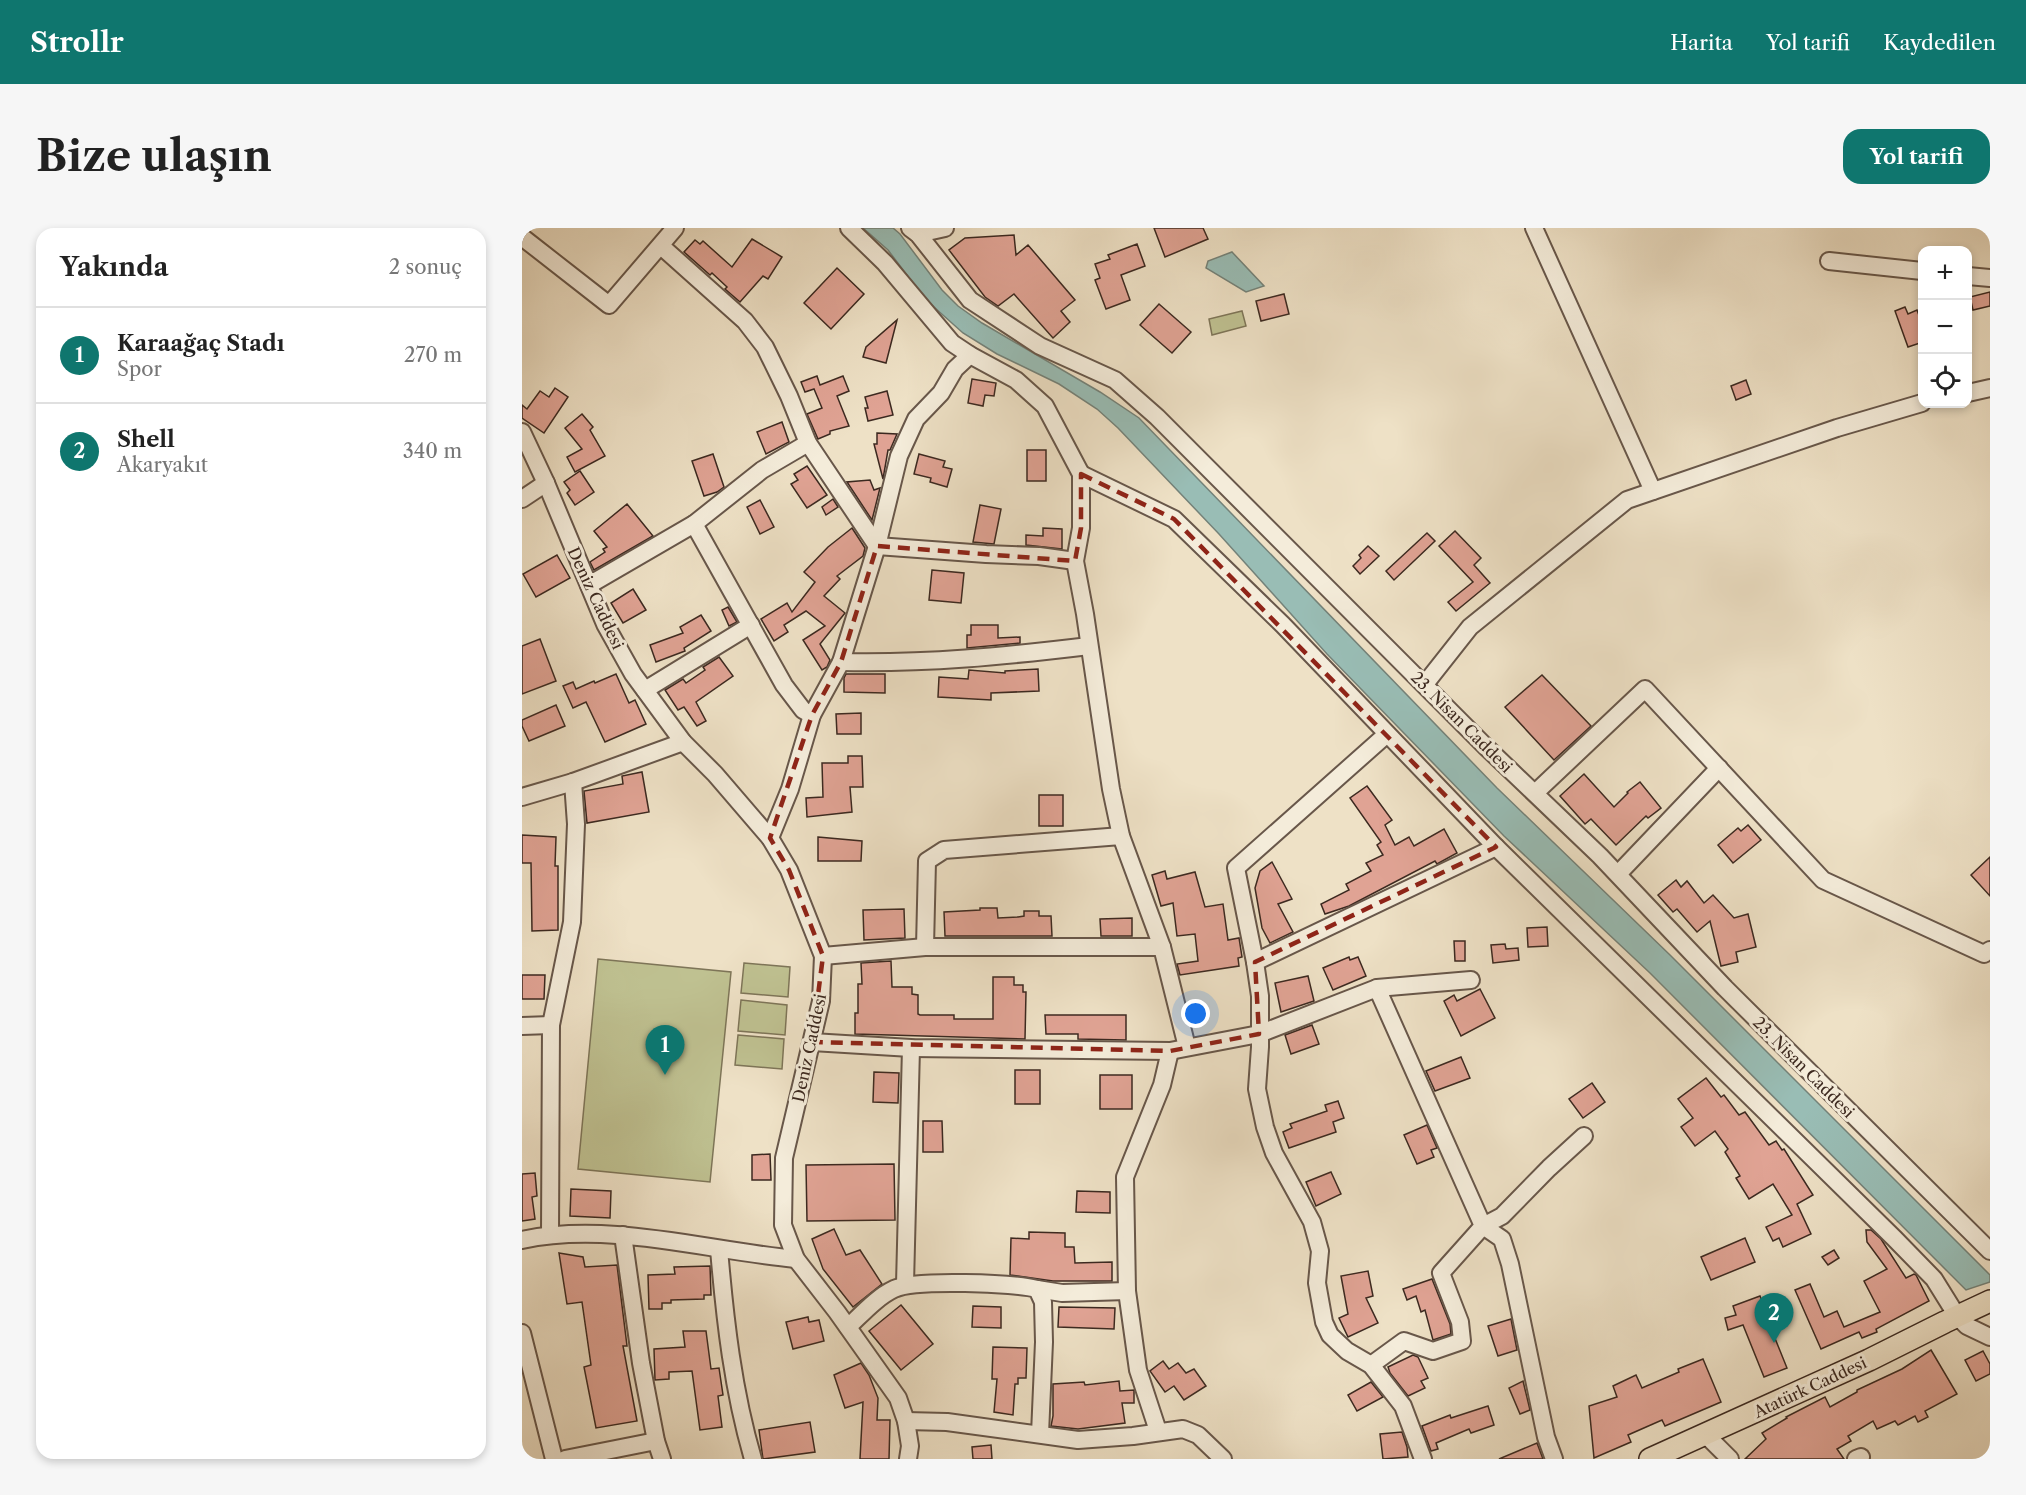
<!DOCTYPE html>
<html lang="tr">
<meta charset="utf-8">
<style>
:root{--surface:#fff;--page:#f6f6f6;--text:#222;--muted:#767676;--line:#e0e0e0;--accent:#0f766e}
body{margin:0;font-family:"Libre Caslon Text",serif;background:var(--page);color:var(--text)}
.controls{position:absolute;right:18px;top:18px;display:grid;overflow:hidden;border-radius:12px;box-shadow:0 3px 9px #0003}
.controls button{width:54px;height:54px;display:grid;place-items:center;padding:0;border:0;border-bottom:2px solid var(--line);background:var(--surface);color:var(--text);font:30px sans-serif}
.you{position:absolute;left:674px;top:786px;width:21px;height:21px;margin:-15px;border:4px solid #fff;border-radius:50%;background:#1a73e8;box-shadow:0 0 0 9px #1a73e833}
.badge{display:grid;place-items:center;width:39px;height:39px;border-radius:50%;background:var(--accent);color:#fff;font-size:20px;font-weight:700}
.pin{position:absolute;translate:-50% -50px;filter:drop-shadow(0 2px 3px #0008)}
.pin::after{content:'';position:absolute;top:32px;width:21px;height:18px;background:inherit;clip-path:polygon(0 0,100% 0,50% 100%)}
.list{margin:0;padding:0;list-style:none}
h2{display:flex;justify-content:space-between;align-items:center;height:78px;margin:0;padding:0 24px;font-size:26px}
h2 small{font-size:20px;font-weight:400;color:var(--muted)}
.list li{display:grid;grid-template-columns:39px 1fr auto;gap:18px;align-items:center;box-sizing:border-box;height:96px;padding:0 24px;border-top:2px solid var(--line)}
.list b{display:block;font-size:22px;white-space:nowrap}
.list p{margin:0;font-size:20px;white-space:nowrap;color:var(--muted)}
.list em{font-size:20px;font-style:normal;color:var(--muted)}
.icon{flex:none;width:33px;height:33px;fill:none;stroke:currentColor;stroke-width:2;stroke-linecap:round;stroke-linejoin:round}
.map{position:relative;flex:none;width:1468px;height:1231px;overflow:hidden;border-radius:18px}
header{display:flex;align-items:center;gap:36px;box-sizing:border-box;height:84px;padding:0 30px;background:var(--accent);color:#fff}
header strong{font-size:28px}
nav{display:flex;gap:33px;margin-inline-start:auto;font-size:21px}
.intro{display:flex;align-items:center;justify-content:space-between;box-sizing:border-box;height:144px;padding:0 36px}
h1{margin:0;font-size:42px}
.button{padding:15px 27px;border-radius:18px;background:var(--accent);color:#fff;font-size:21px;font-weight:700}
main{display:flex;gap:36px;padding:0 36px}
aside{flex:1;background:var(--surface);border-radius:18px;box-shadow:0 3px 9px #0003}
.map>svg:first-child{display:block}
.green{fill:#bfc191;stroke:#7e7558;stroke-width:1.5}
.water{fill:#99bdb5;stroke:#748279;stroke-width:1.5}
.building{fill:#e0a394;stroke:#3c2920;stroke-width:1.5}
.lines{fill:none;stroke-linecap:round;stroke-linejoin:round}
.minor-casing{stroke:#68574a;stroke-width:20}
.major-casing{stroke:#3c2920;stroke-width:24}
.minor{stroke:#f4ecda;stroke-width:16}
.major{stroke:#eee1c6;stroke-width:21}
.marked{fill:none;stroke:#8f2418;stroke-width:4.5;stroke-dasharray:12 8;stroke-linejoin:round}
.labels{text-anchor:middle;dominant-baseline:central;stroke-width:6;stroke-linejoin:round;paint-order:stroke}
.street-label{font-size:16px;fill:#3c2920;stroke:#f4ecda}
</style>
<header>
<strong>Strollr</strong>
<nav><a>Harita</a><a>Yol tarifi</a><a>Kaydedilen</a></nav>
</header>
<div class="intro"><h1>Bize ulaşın</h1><a class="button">Yol tarifi</a></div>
<main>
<aside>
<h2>Yakında<small>2 sonuç</small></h2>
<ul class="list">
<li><span class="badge">1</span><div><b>Karaağaç Stadı</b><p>Spor</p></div><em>270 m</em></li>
<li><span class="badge">2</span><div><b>Shell</b><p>Akaryakıt</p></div><em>340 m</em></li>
</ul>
</aside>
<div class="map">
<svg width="1468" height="1231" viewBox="0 0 1468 1231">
<rect width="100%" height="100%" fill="#eee1c6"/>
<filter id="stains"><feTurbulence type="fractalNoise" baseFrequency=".00333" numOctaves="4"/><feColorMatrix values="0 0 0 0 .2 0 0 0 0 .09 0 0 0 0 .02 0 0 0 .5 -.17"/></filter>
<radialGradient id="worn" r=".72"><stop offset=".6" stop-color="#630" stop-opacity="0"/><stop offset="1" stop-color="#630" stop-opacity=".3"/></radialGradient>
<!-- green -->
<g class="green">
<polygon points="720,83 724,98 690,107 687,91"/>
<polygon points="76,731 209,744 188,954 56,941"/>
<polygon points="222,735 268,739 266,769 219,765"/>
<polygon points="219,772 265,777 263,807 216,803"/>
<polygon points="216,807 262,811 260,841 213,837"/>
</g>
<!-- water -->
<g class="water">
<polygon points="341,0 371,0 378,6 420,62 436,78 460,95 578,164 617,190 975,560 1147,726 1468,1047 1468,1054 1444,1062 1128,745 982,608 805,426 697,306 596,200 575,181 537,156 475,126 441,105 403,71 366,22"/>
<polygon points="710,24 742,58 724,64 684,40 686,33"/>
</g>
<!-- building -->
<g class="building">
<polygon points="632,0 681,0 686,11 643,29"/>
<polygon points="492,7 494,27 506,17 553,72 539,83 548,94 531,110 492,66 476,78 463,69 427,22 443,10"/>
<polygon points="230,11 260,29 246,51 241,48 218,74 203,61 205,59 190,45 188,47 162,24 173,12 178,16 181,13 210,39"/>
<polygon points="615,16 623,38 599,47 608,72 584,81 573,52 578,50 573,36 588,31 586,27"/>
<polygon points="315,40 342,66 309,101 282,75"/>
<polygon points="1468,64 1468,78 1451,82 1448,69"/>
<polygon points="762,66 767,86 739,93 734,73"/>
<polygon points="637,76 669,104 650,125 618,97"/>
<polygon points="1383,79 1386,86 1395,82 1401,98 1401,114 1386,119 1373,83"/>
<polygon points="375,92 364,135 341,129 344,119"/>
<polygon points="295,148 298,157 321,148 327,163 315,168 327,198 308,203 308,206 296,211 285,186 300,180 292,161 283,164 279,154"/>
<polygon points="450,151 474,155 472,168 463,167 461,178 446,175"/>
<polygon points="1224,152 1229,166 1214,172 1209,158"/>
<polygon points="33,160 46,169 22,205 0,190 0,177 5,181 18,163 27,169"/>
<polygon points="365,163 371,187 346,193 343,180 346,180 343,169"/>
<polygon points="60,186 71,199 68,202 83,228 53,244 45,229 60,221 43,200"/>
<polygon points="260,194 267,214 244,226 235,204"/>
<polygon points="355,205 375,206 368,222 366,222 361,251 352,216 355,216"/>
<rect x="505" y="222" width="19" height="31"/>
<polygon points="191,226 202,259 195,264 182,268 170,233"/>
<polygon points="397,226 423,233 421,239 430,241 425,259 408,254 409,250 392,246"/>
<polygon points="285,238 305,267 285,280 269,256 276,252 272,246"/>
<polygon points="58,243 72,264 53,277 45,265 48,262 42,254"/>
<polygon points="348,252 352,262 358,260 350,292 325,254"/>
<polygon points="311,271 316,279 304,287 300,279"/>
<polygon points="238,272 252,299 238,306 225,279"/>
<polygon points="105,276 131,308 72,342 68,334 83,324 81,321 85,319 72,303"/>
<polygon points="458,277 479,281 472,316 451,314"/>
<polygon points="330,300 343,320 341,328 315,348 318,351 302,368 323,385 298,416 308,432 305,439 300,442 281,412 303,398 284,383 262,397 266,404 252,413 239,391 265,375 270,384 293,354 282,344 306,319"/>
<polygon points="521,300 540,301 540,321 504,317 504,307 521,308"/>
<polygon points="933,303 959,330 952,337 968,355 934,383 926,374 951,354 917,318"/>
<polygon points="905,305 913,313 872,352 864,343"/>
<polygon points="846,318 857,328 838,346 831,338 839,330 837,327"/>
<polygon points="35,327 48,350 14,369 1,346"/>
<polygon points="410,342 442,345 439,375 407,372"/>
<polygon points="111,361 124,382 101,395 89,375"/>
<polygon points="206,379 215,394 207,398 200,382"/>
<polygon points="179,387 189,403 162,420 163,423 134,434 128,417 161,405 158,399"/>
<polygon points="449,397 476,397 476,410 498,409 498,415 445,420 445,407 449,407"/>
<polygon points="18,411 34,453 0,466 0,418"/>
<polygon points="197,429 211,448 174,474 184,493 175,498 162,479 156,482 143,462 161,451 164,455 183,442 181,439"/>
<polygon points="516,441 517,463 469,465 469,472 416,469 417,449 446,451 447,442 483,445 483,443"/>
<polygon points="94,446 107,475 113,472 124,496 83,514 64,474 51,480 41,458 51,454 54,461 72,453 73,455"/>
<polygon points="324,446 363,446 363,465 322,464 322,450"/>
<polygon points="1020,447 1069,498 1032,532 983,479"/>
<polygon points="34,477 43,498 7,513 0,498 0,492"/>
<polygon points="339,485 339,506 315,506 314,486"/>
<polygon points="326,528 340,528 341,559 328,559 330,584 285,589 284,570 301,569 300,535 326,535"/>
<polygon points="120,544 127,584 65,595 62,563 101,556 100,548"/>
<polygon points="1062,546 1092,579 1106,565 1105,564 1118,554 1139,580 1126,590 1124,588 1094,617 1069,591 1063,596 1038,568"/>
<polygon points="845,558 870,592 863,597 873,617 887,609 892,618 922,601 935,625 915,636 913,633 827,678 803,686 799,676 827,662 824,656 849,643 844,635 861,627 855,617 859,614 828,570"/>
<rect x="517" y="567" width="24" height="31"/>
<polygon points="1226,597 1239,612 1211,635 1196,617 1216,600 1219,603"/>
<polygon points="0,607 34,609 33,638 36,638 36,702 10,703 9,635 0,635"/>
<polygon points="296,609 340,613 339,633 296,633"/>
<polygon points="1468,629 1468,668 1449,647"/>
<polygon points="750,634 770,671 756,676 771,704 748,715 740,700 733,660 738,643"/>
<polygon points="643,643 645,651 673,644 683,679 701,676 706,712 717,710 720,729 716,730 717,738 658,747 655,736 676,733 673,706 655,708 651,675 639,678 630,647"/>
<polygon points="1154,652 1159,659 1165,653 1182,675 1191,667 1212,690 1226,686 1234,719 1214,724 1216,734 1199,738 1188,693 1175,704 1155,681 1151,684 1136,667"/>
<polygon points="458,680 475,680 476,690 496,689 502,688 502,683 517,683 517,688 529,688 530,708 423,708 422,684 458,682"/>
<polygon points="382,681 383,710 342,712 341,682"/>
<polygon points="610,690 610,708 579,708 578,691"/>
<polygon points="1025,699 1026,718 1006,719 1005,700"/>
<polygon points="932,713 943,713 943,733 933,733"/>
<polygon points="983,716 984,721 996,720 997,732 971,735 969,717"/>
<polygon points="827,729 828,732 836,729 844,748 811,762 801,740"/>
<polygon points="369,733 370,759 390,759 390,766 396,767 396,786 398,787 432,787 432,791 471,791 471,749 492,749 492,757 501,757 501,764 504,764 503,811 333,806 333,785 336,785 336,756 340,756 339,735"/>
<polygon points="0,747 23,747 22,771 0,771"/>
<polygon points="786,748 792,773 759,784 753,755"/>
<polygon points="958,761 973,790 939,808 922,773 932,767 935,773"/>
<polygon points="523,787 604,787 604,812 556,811 556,806 524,806"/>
<polygon points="790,797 797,816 769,826 763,807"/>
<polygon points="939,829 948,850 913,863 904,843"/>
<rect x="493" y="842" width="25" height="34"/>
<polygon points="352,844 377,845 376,875 351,874"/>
<rect x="578" y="847" width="32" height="34"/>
<polygon points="1184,850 1199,869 1202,867 1217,887 1223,884 1247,917 1254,913 1260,922 1262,921 1291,967 1275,976 1289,1006 1261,1019 1257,1010 1251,1013 1244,999 1270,987 1251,956 1227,971 1214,950 1218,948 1203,924 1206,921 1193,903 1173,918 1159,899 1171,890 1156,871"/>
<polygon points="1070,855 1083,874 1061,890 1047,871"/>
<polygon points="816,873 822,890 811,894 814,904 767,920 761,904 770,900 768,896 805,883 803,877"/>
<polygon points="401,893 420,893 421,924 401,924"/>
<polygon points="905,897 915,920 909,922 912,929 895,936 882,907"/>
<polygon points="248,926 249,952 230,952 230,927"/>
<polygon points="372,936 373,992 285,993 284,937"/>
<polygon points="809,944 819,966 794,978 784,954"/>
<polygon points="13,945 15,968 10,969 13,991 0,993 0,946"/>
<polygon points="49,961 89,963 88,990 48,988"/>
<polygon points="555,963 588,964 588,985 554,984"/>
<polygon points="312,1001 324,1027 338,1022 360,1056 331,1079 301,1041 290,1011"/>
<polygon points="1344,1002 1349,1002 1359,1011 1384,1050 1392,1046 1394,1047 1407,1073 1354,1101 1355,1104 1340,1110 1337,1104 1299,1121 1273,1062 1288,1056 1302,1089 1315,1083 1322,1099 1358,1084 1342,1053 1365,1041 1345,1014"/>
<polygon points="507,1004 543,1005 543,1019 552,1019 553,1035 590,1034 590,1053 531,1053 488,1047 489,1010 507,1011"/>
<polygon points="1223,1010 1233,1034 1189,1052 1179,1029"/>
<polygon points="1312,1022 1317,1030 1306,1037 1300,1029"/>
<polygon points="37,1025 61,1029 63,1039 95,1037 105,1118 101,1118 115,1193 74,1200 62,1139 69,1137 60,1074 45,1076"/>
<polygon points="188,1038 189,1067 182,1067 182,1071 149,1072 149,1075 140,1075 140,1081 127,1081 126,1047 153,1046 152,1039"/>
<polygon points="846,1043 851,1068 844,1070 856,1095 826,1109 817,1090 826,1086 819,1048"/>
<polygon points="910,1051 928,1096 929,1106 911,1112 903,1082 899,1084 894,1068 885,1072 881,1061"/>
<polygon points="1238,1068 1246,1087 1244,1088 1265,1140 1242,1149 1221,1097 1206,1102 1203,1090 1214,1087 1211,1078"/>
<polygon points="379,1077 411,1116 379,1142 347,1103"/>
<polygon points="451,1078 479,1079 479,1100 450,1099"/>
<polygon points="537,1079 593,1080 592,1101 536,1099"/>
<polygon points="286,1089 287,1094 297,1092 302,1113 271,1121 264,1094"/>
<polygon points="989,1091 995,1122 976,1128 966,1098"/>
<polygon points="161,1103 184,1103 189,1141 197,1140 201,1167 196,1168 200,1199 178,1202 170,1143 147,1144 147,1151 133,1152 132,1121 163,1119"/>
<polygon points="471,1119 505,1120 504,1150 496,1150 496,1156 493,1156 491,1187 472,1184 475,1151 470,1151"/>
<polygon points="1409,1122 1435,1166 1403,1183 1406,1189 1396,1194 1393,1188 1376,1197 1373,1193 1355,1201 1351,1193 1326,1208 1329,1213 1315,1221 1322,1231 1223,1231 1244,1211 1240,1205 1265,1190 1264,1189 1303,1169 1308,1179 1335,1164 1335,1162 1380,1141"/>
<polygon points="1461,1123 1468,1136 1468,1146 1454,1153 1443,1132"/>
<polygon points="891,1127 896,1129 906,1150 899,1153 903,1160 886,1168 868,1145 866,1139"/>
<polygon points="1181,1131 1199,1174 1143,1198 1140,1192 1106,1207 1109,1214 1072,1230 1067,1178 1095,1169 1091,1158 1114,1147 1120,1160 1157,1144 1156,1141"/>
<polygon points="641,1133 647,1141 656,1135 664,1145 672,1141 684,1158 662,1172 652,1158 643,1164 628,1143"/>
<polygon points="339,1135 347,1147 356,1170 355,1192 368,1192 367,1231 338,1231 341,1174 323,1180 312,1147"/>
<polygon points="597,1153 598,1163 612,1162 612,1175 600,1175 603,1195 556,1201 529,1198 531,1188 531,1156 562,1154 563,1157"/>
<polygon points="1001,1153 1008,1182 998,1186 987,1160"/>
<polygon points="849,1154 861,1169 835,1183 826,1167"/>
<polygon points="966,1178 972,1197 949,1205 947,1201 914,1215 916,1221 909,1223 900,1198 928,1187 929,1190"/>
<polygon points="288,1194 293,1224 241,1231 237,1202"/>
<polygon points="880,1204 885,1219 886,1229 861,1231 858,1206"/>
<polygon points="1015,1215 1021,1231 977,1231"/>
<polygon points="469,1217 470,1231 451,1231 450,1219"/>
</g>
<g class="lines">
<!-- minor casing -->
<g class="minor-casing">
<g id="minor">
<polyline points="327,0 363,35 430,115 448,127 494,152 523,178 559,246 559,300 553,333 563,386 589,561 599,608 640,719 665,819"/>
<polyline points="388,0 396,6 448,72 518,118 593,152 635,189 963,518 1078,628 1203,760 1468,1023"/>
<polyline points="1012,0 1131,263"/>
<polyline points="396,6 423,0"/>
<polyline points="0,9 87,77 153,0"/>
<polyline points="139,18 223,93 243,119 267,168 286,215 355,318 464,326 517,328 553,333"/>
<polyline points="1307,33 1400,43"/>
<polyline points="1446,48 1468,50"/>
<polyline points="1446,165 1468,160"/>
<polyline points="0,204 24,255 83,396 111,446 161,514 193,546 248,610 267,642 301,728 299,773 262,930 261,997 274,1031 315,1084 376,1170 384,1193 388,1218 386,1231"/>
<polyline points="559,246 652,291 761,397 974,619 1372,1010 1412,1051 1435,1088 1445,1098 1468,1109"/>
<polyline points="0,271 24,255"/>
<polyline points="172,296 262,457 281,482 290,487"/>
<polyline points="67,357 172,296 240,242 286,215"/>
<path d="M319,434C403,436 484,428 567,418"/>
<polyline points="903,456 948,399 1105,272 1315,200 1400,175"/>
<polyline points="123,462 229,397"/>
<polyline points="1013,565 1123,461 1301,652 1462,726 1468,722"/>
<polyline points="0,569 51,554 161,514"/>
<polyline points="248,610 268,561 290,487 319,434 355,318 377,228 394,191 419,165 433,141 448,127"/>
<polyline points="1096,646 1197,540"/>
<polyline points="403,719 405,633 422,622 599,608"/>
<polyline points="301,728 403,719 640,719"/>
<polyline points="733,734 714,640 865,506"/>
<polyline points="855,760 949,752"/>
<polyline points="0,798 29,797"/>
<polyline points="290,814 389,820 648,823 737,806 855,760 961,998 919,1045 938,1094 940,1113 911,1123 882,1113 849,1137"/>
<polyline points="28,1006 29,797 50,694 54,596 51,554"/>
<polyline points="101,1007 119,1135 134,1213 140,1231"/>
<path d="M0,1012C88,993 186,1023 274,1031"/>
<path d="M197,1021C203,1092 211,1163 231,1231"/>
<polyline points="383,1056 389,820"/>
<polyline points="515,1061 540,1065 605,1063"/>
<path d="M326,1099C340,1086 355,1069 372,1061C392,1051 494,1055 515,1061L521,1074L522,1114L518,1206"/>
<polyline points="0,1105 32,1231"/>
<polyline points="384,1193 425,1194 556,1212 611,1208 661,1201 676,1207 701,1231"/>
<polyline points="636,1203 616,1142 605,1063 603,949 640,857 648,823"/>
<polyline points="1184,1207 1208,1231"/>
<polyline points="43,1231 134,1213"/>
<polyline points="901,1231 881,1178 849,1137 825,1123 808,1107 802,1094 795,1055 798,1023 790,994 752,925 743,899 735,861 738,819 738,768 733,734 974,619"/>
<polyline points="1032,1231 1024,1209 988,1036 980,1011 961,998 980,988 1027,940 1062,908"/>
<polyline points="1334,1231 1339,1229"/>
</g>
</g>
<!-- major casing -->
<g class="major-casing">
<polyline id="major" points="1128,1231 1347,1132 1423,1094 1468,1073"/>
</g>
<!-- minor -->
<use href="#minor" class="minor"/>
<!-- major -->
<use href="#major" class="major"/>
</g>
<!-- marked area -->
<path class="marked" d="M559,246L652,291L974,619L733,734L737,806L648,823L290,814L301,728L267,642L248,610L290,487L319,434L355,318L553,333L559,300Z"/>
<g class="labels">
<!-- street labels -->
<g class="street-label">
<text transform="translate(74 370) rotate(65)">Deniz Caddesi</text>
<text transform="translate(940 494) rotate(45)">23. Nisan Caddesi</text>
<text transform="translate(287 820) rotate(-78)">Deniz Caddesi</text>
<text transform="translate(1282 839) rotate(45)">23. Nisan Caddesi</text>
<text transform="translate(1288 1159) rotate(-25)">Atatürk Caddesi</text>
</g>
</g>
<rect width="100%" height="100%" filter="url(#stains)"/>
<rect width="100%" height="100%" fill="url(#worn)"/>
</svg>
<div class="controls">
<button>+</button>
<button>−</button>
<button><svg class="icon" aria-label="locate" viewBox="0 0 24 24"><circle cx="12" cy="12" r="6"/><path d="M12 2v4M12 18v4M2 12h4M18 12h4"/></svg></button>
</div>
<div class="you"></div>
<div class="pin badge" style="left:143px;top:847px">1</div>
<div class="pin badge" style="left:1252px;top:1115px">2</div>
</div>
</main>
